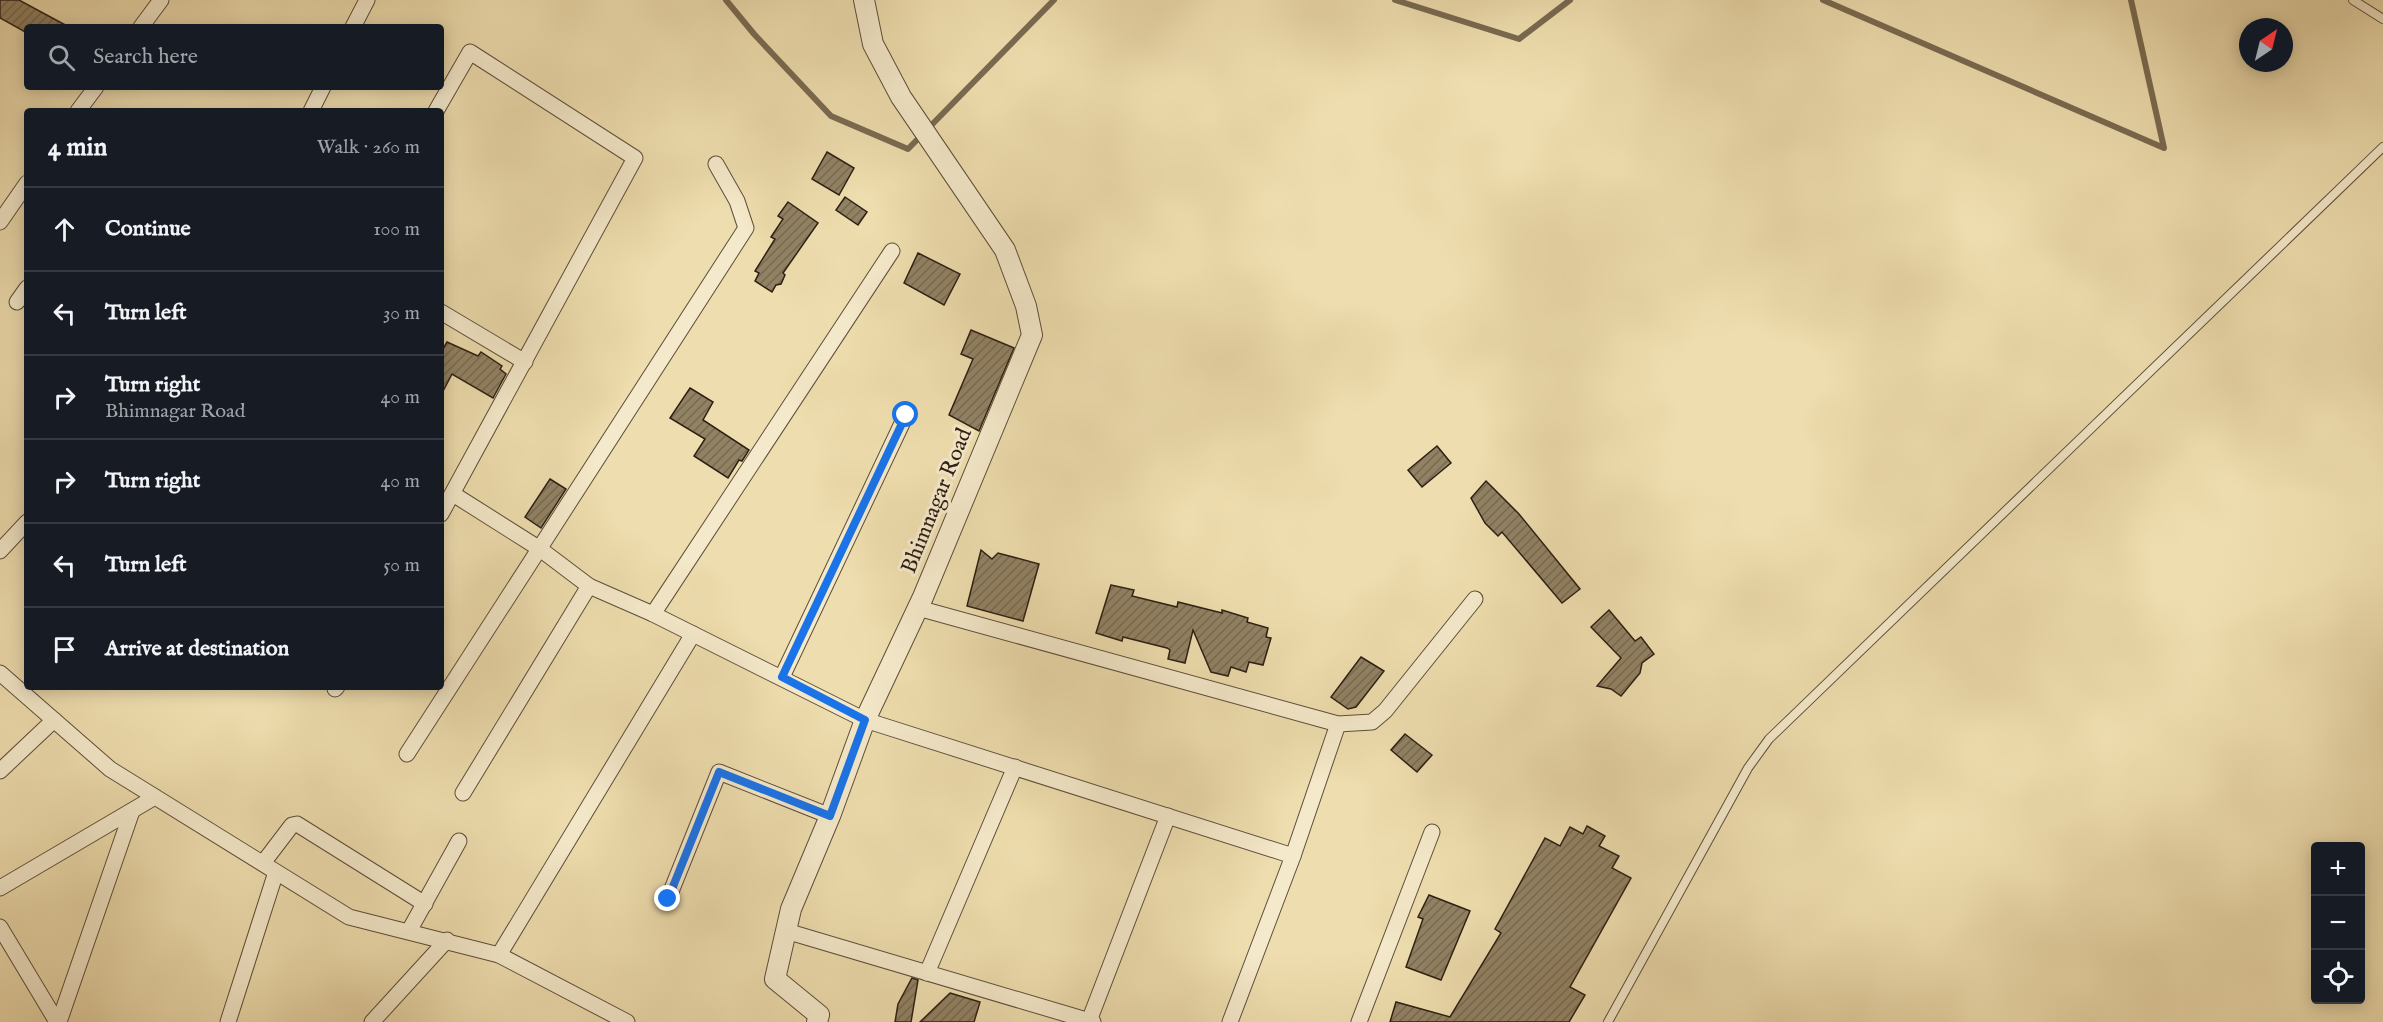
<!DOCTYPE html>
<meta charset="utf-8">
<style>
:root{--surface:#171b24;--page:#242831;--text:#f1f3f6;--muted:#9ea1a6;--line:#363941}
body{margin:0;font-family:"IM FELL English",serif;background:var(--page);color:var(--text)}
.controls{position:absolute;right:18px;bottom:18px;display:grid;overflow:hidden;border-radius:6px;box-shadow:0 3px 15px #0003}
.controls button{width:54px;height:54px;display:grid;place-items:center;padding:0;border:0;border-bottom:2px solid var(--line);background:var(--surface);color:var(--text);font:30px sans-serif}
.compass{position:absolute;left:2239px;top:18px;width:54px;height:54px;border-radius:50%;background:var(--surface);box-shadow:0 3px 15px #0003;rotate:35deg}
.stop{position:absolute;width:18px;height:18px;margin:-14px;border:4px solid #1a73e8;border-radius:50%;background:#fff}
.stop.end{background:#1a73e8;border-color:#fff;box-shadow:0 2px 6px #0008}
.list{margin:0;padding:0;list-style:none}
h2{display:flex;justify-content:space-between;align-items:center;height:78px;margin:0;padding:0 24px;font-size:26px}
h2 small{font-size:20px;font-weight:400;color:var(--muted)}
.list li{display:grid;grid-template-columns:39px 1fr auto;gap:18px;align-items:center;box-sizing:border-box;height:84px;padding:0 24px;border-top:2px solid var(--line)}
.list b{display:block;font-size:22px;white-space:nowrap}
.list p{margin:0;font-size:20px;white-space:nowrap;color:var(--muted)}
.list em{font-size:20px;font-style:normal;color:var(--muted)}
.icon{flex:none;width:33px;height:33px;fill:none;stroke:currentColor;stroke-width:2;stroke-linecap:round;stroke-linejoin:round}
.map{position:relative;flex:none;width:2383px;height:1022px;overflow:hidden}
.search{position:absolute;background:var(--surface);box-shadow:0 3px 15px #0003;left:24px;top:24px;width:420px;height:66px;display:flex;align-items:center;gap:15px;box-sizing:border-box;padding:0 21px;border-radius:6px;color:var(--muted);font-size:22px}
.panel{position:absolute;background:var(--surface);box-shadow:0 3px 15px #0003;left:24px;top:108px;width:420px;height:582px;border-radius:6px}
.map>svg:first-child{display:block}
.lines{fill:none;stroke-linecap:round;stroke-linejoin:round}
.stream{stroke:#796a51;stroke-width:6}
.building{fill:url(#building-hatch);stroke:#2d1f14;stroke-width:1.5}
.service-casing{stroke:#5d4e3a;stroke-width:10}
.minor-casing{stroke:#5d4e3a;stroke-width:17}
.tertiary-casing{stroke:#5d4e3a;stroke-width:22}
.service{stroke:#f4e9ca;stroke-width:8}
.minor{stroke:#f4e9ca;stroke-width:15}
.tertiary{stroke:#f4e9ca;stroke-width:20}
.route{stroke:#1a73e8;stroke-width:8}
.labels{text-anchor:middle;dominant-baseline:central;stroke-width:6;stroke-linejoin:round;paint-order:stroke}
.street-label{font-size:22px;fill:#2d1f14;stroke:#f4e9ca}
</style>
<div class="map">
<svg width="2383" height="1022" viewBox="0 0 2383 1022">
<defs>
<pattern id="building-hatch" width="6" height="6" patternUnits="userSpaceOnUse" patternTransform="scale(1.5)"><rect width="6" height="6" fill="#918264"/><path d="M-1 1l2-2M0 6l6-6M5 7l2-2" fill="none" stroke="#776a51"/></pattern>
</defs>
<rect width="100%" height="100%" fill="#eeddae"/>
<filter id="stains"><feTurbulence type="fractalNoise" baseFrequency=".00333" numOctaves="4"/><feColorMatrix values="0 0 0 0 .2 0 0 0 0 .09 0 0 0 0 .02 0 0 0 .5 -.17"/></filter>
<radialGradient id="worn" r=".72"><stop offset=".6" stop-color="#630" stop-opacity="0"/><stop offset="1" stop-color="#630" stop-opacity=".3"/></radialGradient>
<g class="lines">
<!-- stream -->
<g class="stream">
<polyline points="726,0 754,34 831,116 908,149 1054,0"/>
<polyline points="1395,0 1519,39 1570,0"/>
<polyline points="1823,0 2164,148 2131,0"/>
</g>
</g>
<!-- building -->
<g class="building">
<polygon points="0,0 19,0 69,27 27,27 27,33 0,18"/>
<polygon points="827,152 854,168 839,195 812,179"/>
<polygon points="845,197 867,212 858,225 836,210"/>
<polygon points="788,202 818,223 783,273 785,275 781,284 776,285 772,292 755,281 759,273 755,271 775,239 771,237 783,219 778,216"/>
<polygon points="918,253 960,274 944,305 904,283"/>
<polygon points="971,330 1014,348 979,431 949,415 973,359 961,354"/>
<polygon points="447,342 478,356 481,352 502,366 500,369 506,374 493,398 452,374 441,395 441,352"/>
<polygon points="690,388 713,402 703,420 749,450 742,461 739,460 728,478 694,456 705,439 670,418"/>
<polygon points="1437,446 1451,463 1422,487 1408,470"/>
<polygon points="550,479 566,489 541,528 525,517"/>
<polygon points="1486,481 1519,514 1580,589 1562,603 1502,532 1498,536 1485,523 1471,498"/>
<polygon points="981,550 992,559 998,553 1039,564 1023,621 967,606"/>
<polygon points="1111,585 1134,590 1132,596 1177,607 1178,602 1222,613 1222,610 1248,618 1247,622 1268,628 1266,637 1271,638 1263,665 1249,662 1246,672 1231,667 1228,676 1211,672 1193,630 1185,663 1168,659 1170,650 1167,648 1123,637 1122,641 1096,633"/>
<polygon points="1609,610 1635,641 1641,637 1654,654 1642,663 1640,673 1621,696 1611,689 1597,686 1621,658 1591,627"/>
<polygon points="1361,657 1384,671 1356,707 1348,709 1331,697"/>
<polygon points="1405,734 1432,755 1417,772 1391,750"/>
<polygon points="1587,826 1605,836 1599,846 1619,856 1612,868 1631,878 1570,987 1585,995 1569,1022 1390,1022 1396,1002 1450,1017 1501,933 1495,929 1545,838 1560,846 1570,827 1583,834"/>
<polygon points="1429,895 1470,911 1441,980 1406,967 1423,919 1418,917"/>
<polygon points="912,978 918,980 911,1022 895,1022 898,1004"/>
<polygon points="950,993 980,1002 974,1022 920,1022"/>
</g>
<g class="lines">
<!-- service casing -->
<g class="service-casing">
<g id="service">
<polyline points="2353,0 2383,19"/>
<polyline points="1608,1022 1748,768 1769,739 2383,147"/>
</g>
</g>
<!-- minor casing -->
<g class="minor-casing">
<g id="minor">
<polyline points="141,27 161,0"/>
<polyline points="353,27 367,0"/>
<polyline points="78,111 96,87"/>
<polyline points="311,111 323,87"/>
<polyline points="436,111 470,52 635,158 441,514"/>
<polyline points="0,222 27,183"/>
<polyline points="17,302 27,288"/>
<polyline points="441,312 525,362"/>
<polyline points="453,494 540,549 589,586 653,614 865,720 1293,856"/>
<polyline points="0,551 27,522"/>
<polyline points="918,608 1338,724 1372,722 1385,711 1475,599"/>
<polyline points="653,614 892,251"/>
<polyline points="0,673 110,769 349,917 499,955 627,1022"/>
<polyline points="782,677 906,415"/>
<polyline points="335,689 337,687"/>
<polyline points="407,754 746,228 737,201 716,164"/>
<polyline points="0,771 54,720"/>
<polyline points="463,793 589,586"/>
<polyline points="263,863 292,825 297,824 425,904"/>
<polyline points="0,888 155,797"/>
<polyline points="668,899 719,772 830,816"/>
<polyline points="0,927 57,1022"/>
<polyline points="409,931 459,841"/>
<polyline points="786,931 1093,1022"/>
<polyline points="499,955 693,634"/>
<polyline points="927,973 1015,767"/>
<polyline points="1089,1021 1168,816"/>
<polyline points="59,1022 132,811"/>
<polyline points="228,1022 276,872"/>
<polyline points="372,1022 447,940"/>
<polyline points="1230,1022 1293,856 1338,724"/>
<polyline points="1359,1022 1432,832"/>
</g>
</g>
<!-- tertiary casing -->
<g class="tertiary-casing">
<polyline id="tertiary" points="817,1022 819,1015 775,979 791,909 830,816 865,720 923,597 1032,335 1026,306 1005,250 901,97 873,44 864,0"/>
</g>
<!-- service -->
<use href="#service" class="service"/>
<!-- minor -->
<use href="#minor" class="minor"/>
<!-- tertiary -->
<use href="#tertiary" class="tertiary"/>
</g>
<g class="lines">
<!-- route -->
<polyline class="route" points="668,899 719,772 830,816 865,720 782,677 906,415"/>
</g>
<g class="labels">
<!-- street labels -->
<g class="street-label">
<text transform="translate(937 501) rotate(-68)">Bhimnagar Road</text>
</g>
</g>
<rect width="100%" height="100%" filter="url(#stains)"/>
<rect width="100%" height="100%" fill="url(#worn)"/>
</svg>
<div class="controls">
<button>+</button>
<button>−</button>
<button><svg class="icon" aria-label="locate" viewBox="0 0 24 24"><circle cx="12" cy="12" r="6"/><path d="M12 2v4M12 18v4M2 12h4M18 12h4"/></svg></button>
</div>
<svg class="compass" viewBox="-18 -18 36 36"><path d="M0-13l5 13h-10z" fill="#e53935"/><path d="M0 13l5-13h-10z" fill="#9ea1a6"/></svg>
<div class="stop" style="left:906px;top:415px"></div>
<div class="stop end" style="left:668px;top:899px"></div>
<div class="search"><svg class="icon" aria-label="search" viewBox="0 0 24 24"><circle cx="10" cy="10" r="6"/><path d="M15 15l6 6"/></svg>Search here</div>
<section class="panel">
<h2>4 min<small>Walk · 260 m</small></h2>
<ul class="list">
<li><svg class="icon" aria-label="ahead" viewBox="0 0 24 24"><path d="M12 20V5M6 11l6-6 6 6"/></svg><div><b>Continue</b></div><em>100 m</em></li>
<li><svg class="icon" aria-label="left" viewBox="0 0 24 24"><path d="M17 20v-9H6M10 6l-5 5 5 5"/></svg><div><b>Turn left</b></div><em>30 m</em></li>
<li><svg class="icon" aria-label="right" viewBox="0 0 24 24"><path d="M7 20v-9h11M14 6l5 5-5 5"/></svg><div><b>Turn right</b><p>Bhimnagar Road</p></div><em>40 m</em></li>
<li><svg class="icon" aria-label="right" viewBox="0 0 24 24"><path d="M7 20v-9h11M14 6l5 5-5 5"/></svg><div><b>Turn right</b></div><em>40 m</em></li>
<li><svg class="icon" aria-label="left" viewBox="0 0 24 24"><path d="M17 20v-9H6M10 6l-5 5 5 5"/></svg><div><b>Turn left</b></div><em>50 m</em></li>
<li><svg class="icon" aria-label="arrive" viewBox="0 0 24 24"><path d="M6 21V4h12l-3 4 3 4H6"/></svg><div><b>Arrive at destination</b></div></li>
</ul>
</section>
</div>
